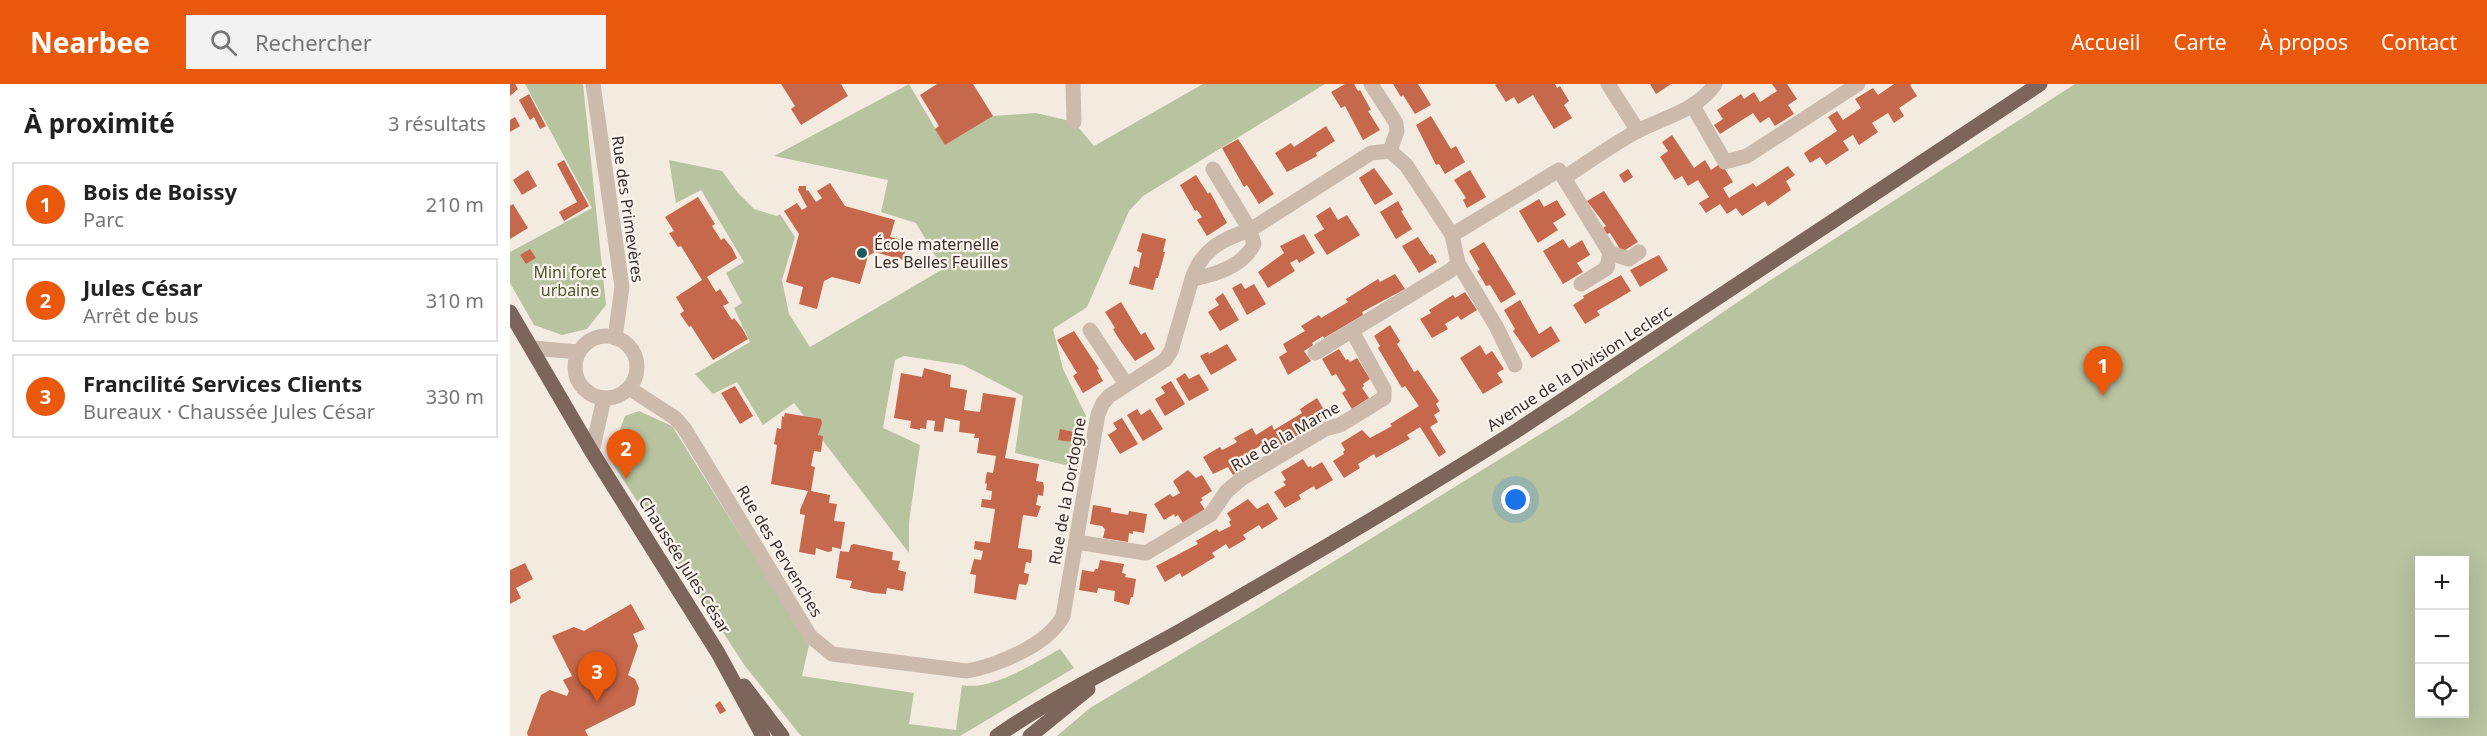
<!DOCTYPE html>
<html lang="fr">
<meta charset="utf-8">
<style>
:root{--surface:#fff;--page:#f2f2f2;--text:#222;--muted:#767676;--line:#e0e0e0;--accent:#ea580c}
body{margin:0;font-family:"Noto Sans",sans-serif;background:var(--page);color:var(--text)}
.controls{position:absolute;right:18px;bottom:18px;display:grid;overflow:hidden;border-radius:0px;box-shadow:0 6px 24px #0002}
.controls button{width:54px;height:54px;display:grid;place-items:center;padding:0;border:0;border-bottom:2px solid var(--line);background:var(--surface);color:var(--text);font:30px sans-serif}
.you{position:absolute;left:1006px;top:416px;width:21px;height:21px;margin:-15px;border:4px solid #fff;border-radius:50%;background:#1a73e8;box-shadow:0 0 0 9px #1a73e833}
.badge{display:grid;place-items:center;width:39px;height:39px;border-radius:50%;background:var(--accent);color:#fff;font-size:20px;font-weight:700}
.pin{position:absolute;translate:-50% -50px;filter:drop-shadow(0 2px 3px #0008)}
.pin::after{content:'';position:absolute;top:32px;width:21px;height:18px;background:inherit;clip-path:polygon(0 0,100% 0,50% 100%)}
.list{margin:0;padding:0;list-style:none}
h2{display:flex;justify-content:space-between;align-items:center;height:78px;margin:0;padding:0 24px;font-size:26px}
h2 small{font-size:20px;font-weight:400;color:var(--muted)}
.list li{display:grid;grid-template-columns:39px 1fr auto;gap:18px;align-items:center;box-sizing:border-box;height:84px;margin:0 12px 12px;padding:0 12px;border:2px solid var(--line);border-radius:0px}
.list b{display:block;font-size:22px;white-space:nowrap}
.list p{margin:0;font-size:20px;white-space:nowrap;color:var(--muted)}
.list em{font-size:20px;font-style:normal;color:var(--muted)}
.icon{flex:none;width:33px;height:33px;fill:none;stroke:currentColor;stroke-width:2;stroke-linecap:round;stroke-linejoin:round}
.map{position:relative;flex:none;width:1977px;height:652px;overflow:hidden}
header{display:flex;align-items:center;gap:36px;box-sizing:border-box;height:84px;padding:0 30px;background:var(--accent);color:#fff}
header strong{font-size:28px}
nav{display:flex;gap:33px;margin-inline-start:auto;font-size:21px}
.search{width:420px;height:54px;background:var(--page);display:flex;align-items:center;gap:15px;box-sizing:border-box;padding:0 21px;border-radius:0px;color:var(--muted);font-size:22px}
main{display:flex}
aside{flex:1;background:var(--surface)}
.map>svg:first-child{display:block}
.green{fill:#b8c3a0;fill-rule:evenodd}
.building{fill:#c6684c}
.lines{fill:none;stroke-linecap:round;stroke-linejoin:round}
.minor{stroke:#ccbaac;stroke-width:15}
.major{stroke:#7c665c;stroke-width:15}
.poi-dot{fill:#20595c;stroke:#fbf4ed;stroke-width:2}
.labels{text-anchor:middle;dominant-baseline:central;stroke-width:4.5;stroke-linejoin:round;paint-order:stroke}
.street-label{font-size:16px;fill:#3a2f2b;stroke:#fbf4ed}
.poi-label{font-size:16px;fill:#3a2f2b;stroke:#fbf4ed;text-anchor:start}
.park-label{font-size:16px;fill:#4a582e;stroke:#fbf4ed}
</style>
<header>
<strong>Nearbee</strong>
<div class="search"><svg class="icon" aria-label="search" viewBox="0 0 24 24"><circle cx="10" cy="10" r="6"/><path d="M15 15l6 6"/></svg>Rechercher</div>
<nav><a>Accueil</a><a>Carte</a><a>À propos</a><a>Contact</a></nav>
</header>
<main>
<aside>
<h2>À proximité<small>3 résultats</small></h2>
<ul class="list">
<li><span class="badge">1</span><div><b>Bois de Boissy</b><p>Parc</p></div><em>210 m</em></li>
<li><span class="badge">2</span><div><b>Jules César</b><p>Arrêt de bus</p></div><em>310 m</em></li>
<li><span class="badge">3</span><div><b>Francilité Services Clients</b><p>Bureaux · Chaussée Jules César</p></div><em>330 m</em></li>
</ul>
</aside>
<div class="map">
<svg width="1977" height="652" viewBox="0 0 1977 652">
<rect width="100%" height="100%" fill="#f3eae0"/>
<!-- green -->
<g class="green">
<polygon points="15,0 73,0 96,221 77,245 52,251 24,241 0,199 0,168 82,124"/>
<polygon points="399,0 435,61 483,32 526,29 564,38 584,62 693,0 815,0 633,112 619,127 577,223 543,245 553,285 576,332 568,384 505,369 513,312 453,281 394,272 385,276 373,344 410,361 399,438 399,469 284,319 253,341 227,298 203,310 185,290 240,258 224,224 232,219 216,189 234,178 191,106 166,119 159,76 212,87 228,109 244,125 267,132 270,130 285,153 272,196 279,230 300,263 433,185 406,139 371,128 378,96 264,72"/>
<path d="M1565,0H1977V652H547L580,624L745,526L1063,330L1253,201ZM1910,476H1954V630H1910Z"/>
<path d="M129,327L162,342L299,561L292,592L404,609L399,640L446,646L452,601C482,607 524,579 550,565L564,584L450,652H291L235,582L103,380L107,354L115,332Z"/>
</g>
<!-- building -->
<g class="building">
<polygon points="0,0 5,0 8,5 0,12"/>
<polygon points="271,0 331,0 338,12 291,41 281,25 285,22"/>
<polygon points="427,0 463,0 483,32 435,61 425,45 429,42 410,11"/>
<polygon points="835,0 844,0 848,7 850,6 861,26 858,27 870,46 853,56 835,22 831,24 821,8"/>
<polygon points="883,0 908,0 921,21 905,30 893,11 891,13"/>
<polygon points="987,0 1045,0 1047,4 1050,2 1059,17 1054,21 1062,34 1044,45 1023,11 1008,20 1004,13 996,18 985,1"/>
<polygon points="1140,0 1161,0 1146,10"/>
<polygon points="1262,0 1277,0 1287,15 1278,21 1284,30 1265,42 1259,33 1250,39 1243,29 1210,50 1204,41 1213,35 1207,26 1231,10 1234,15 1244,8 1250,18 1267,7"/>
<polygon points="1384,0 1402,0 1400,1 1407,12 1389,24 1394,32 1384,39 1378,29 1362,39 1368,48 1349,61 1343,51 1333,57 1339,66 1316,81 1310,73 1300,79 1294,69 1327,47 1318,33 1327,27 1333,36 1351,24 1345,15 1363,4 1368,11"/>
<polygon points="19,10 36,42 30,45 24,33 20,36 9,16"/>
<polygon points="921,32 941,65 946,62 955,78 935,90 929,80 926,81 906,41"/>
<polygon points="5,33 10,42 0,48 0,36"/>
<polygon points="816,42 825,57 806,69 807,72 777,88 765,69 781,59 784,63"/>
<polygon points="1162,51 1184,84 1195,76 1201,86 1211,79 1223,98 1213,104 1219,114 1243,99 1246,103 1278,82 1285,91 1276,97 1281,106 1258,122 1255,117 1232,132 1226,124 1217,130 1210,120 1196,129 1189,119 1199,113 1188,96 1178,102 1172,92 1165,96 1150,73 1158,67 1152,58"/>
<polygon points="728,55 764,110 749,120 737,101 734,103 712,64"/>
<polygon points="54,76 79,122 54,137 49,128 67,118 47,80"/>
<polygon points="864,84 883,110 865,121 849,94"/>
<polygon points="1118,85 1123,93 1114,99 1109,91"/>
<polygon points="18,86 27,102 12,111 3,96"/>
<polygon points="960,86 976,113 957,124 953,116 956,114 944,96"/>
<polygon points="686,91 698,110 700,108 717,139 697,152 687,136 692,133 687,126 685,127 670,101"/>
<polygon points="320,99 335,122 385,136 380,153 398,157 393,176 365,168 358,172 350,200 322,193 314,197 307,225 289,220 293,203 276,198 289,150 274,127 287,119 292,126 297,123 288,106 289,102 296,102 296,107 298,106 306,118 312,114 307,107"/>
<polygon points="1094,107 1128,158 1112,168 1100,149 1097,150 1093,144 1096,142 1077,117"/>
<polygon points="188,113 205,140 202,142 211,156 214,154 222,164 227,174 197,193 206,208 210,205 219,219 213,222 222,236 224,234 232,244 238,255 203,276 181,242 179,243 170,230 174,227 166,213 192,196 171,162 168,163 159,149 164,147 155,133"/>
<polygon points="1029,115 1034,123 1047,116 1056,131 1043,139 1048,146 1028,159 1009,127"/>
<polygon points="888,117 893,126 891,127 902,145 886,155 870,128"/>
<polygon points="3,120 18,144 0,155 0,122"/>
<polygon points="820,123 828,136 837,131 850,151 817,171 804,151 814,145 806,132"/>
<polygon points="632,149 656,155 653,168 655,168 648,194 646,194 643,206 619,200 624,182 629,184 630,176 632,169 627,167"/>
<polygon points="794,150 805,169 789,179 787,175 780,179 785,187 758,204 748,188 774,169 770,162"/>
<polygon points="908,153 920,171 922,170 927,178 909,189 892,162"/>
<polygon points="1053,155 1059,164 1072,156 1080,171 1067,179 1073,188 1053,200 1033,167"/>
<polygon points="974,158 1006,210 991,219 980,201 976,202 972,195 967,187 970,186 959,167"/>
<polygon points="20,165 26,174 16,180 10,171"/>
<polygon points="1149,171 1158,186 1130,203 1120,186"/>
<polygon points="885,190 895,205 852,228 853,231 814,254 813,252 802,259 803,261 794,267 801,277 778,291 769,273 777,268 773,260 795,247 791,242 809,231 811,234 838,218 836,215 868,195 870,198"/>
<polygon points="1111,191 1121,207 1087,227 1090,231 1075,240 1063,221 1074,214 1073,212"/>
<polygon points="731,199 735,205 744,200 756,220 737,231 722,204"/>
<polygon points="955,208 967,226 951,236 948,232 935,240 938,245 922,254 910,235 921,229 919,226 943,211 945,214"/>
<polygon points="713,209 729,236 710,247 698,228 709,221 705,215"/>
<polygon points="1010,216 1029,250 1041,242 1050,257 1022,274 1003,247 1005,245 994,226"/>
<polygon points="611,218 631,251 635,248 645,265 625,277 609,255 603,245 605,244 595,228"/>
<polygon points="880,241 890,257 887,260 904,288 908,286 929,317 926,320 930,327 924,331 928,338 920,343 936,368 929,373 910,343 897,351 900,355 866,374 864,370 848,380 850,384 834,394 823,377 834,370 833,368 835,366 831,359 852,346 860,354 882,342 880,340 909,322 895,302 892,304 868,264 870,262 864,252"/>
<polygon points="564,247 589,285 587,286 593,297 573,309 563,292 567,289 547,256"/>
<polygon points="717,260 727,276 701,291 690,272 698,268 699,270"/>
<polygon points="970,261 976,271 982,267 994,285 987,289 993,298 973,310 950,274"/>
<polygon points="829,265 836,276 838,275 840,278 847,274 860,295 853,300 854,302 852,304 859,314 842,325 832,309 836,306 826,290 822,292 812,275"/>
<polygon points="414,284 441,291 440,303 457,306 454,326 470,328 473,309 506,314 495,374 529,380 526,397 533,398 534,403 533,412 528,411 526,421 531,422 527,433 513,431 508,464 522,466 522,472 521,479 516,478 514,489 519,490 518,497 516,501 509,500 506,516 464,509 466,491 460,490 464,475 471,476 473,467 464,465 465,457 480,459 485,425 471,423 472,415 481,416 482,407 476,406 477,400 475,399 477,388 483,389 486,372 467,369 469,354 464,354 465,350 449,348 450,337 435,334 433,348 424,347 425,337 417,336 416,345 410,344 410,346 400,344 401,337 384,334 391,289 412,293"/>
<polygon points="675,289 679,295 689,290 699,306 679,317 666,295"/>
<polygon points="661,297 675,320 655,332 645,315 655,309 651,303"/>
<polygon points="225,302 243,332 230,340 211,309"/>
<polygon points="807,314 817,331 807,337 808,339 768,363 766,362 756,368 752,361 741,367 742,369 740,370 744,378 723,391 718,383 703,390 693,373 710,363 712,366 720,362 727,358 724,354 742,344 746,351 762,341 764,346 792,329 790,325"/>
<polygon points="627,325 631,331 640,325 653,345 633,357 617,331"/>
<polygon points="275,329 311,335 312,339 308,351 313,352 311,368 304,367 301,382 305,383 301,407 320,411 319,419 327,420 324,437 335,438 331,465 322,463 322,467 318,468 306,464 305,471 289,468 295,431 290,430 290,426 298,407 261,400 267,361 264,360 267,344 271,345 272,332 274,333"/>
<polygon points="612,334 628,360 610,370 598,351 607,345 603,339"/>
<polygon points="550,345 564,348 562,358 548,356"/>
<polygon points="793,375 798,383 801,382 802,384 812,378 823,396 806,406 804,402 797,406 789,411 791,415 775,424 764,408 776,401 773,398 776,396 771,388"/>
<polygon points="678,386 686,394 692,391 702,407 691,414 693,416 690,418 695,426 673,439 668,431 665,433 664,430 654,436 644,420 660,410 663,413 670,409 663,397"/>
<polygon points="738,415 747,425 758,419 768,435 752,445 749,441 733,451 736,455 719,465 716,460 702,469 705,473 672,493 670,489 655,498 646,482 688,460 686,457 707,445 709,448 721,442 719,438 721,436 717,429"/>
<polygon points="583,421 601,424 601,428 618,431 619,427 637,430 634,449 623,447 623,450 619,449 618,458 593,454 595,445 592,442 580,440"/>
<polygon points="344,460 383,468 382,476 390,477 388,486 396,488 393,507 377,504 376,510 363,509 340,504 342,497 326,494 330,467 339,468 341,461"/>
<polygon points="590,476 614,480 612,489 616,490 615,493 626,495 623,513 621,513 619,521 604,517 605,507 588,504 587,509 569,506 572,486 584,488 585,485 588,485"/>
<polygon points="15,479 23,495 6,504 11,514 0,520 0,486"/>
<polygon points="121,520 135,545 123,550 128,562 118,591 125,595 129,604 125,621 75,646 78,652 18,652 17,649 31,611 40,606 57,612 59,607 53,596 62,592 42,552 64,543 74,547"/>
<polygon points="210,617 216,627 210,630 205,621"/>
</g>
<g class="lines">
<!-- minor -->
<g class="minor">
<polyline points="83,0 112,203 105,254"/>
<polyline points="563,0 564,38"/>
<polyline points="861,0 886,39 887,47 880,67"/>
<polyline points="1098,0 1128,47"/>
<polyline points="1183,22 1215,78 1237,72 1348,0"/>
<path d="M1054,94C1076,79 1098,64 1122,50C1150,34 1186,28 1205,0"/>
<polyline points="942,151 1049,86 1100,169 1097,184 1071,200"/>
<polyline points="1100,169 1119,175 1129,168"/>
<path d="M682,195C691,166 712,155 740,146L703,85"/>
<polyline points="580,246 616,300"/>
<circle cx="96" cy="283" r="31"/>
<polyline points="22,264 69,268"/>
<polyline points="805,269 941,186 948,179"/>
<path d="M119,304L165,334L174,344L300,552L322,570L457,587C488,581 538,561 553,532L588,330L593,319L599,312L655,276L661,267L682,195C705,191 733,182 744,160L740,146L861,69L880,67L896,81L942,151L948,179L986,242L1005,281"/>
<polyline points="82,368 94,314"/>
<polyline points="566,458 636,469 701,430 716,408 731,395 815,345 830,341 874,314 874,305 842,247"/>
</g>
<!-- major -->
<g class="major">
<polyline points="0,228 82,368 208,569 253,652"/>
<polyline points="234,602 272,652"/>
<path d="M487,652C546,611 610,581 672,546C784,482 894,418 1003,349L1530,0"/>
<polyline points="520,652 578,605"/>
</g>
</g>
<!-- markers -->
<circle class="poi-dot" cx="352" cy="169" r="6"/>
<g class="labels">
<!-- street labels -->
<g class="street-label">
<text transform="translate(118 125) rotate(82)">Rue des Primevères</text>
<text transform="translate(1069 284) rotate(-33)">Avenue de la Division Leclerc</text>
<text transform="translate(775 352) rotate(-30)">Rue de la Marne</text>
<text transform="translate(557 407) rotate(-80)">Rue de la Dordogne</text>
<text transform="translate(270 467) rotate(59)">Rue des Pervenches</text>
<text transform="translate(175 481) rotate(58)">Chaussée Jules César</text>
</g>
<!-- poi labels -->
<g class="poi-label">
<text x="364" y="160">École maternelle<tspan x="364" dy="18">Les Belles Feuilles</tspan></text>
</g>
<!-- park labels -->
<g class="park-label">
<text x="60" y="188">Mini foret<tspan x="60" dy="18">urbaine</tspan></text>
</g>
</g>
</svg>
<div class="controls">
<button>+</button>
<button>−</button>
<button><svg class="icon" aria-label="locate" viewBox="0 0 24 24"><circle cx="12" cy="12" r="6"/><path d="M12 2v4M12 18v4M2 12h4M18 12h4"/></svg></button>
</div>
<div class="you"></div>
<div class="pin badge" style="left:1593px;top:312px">1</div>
<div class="pin badge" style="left:116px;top:395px">2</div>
<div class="pin badge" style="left:87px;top:618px">3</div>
</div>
</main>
